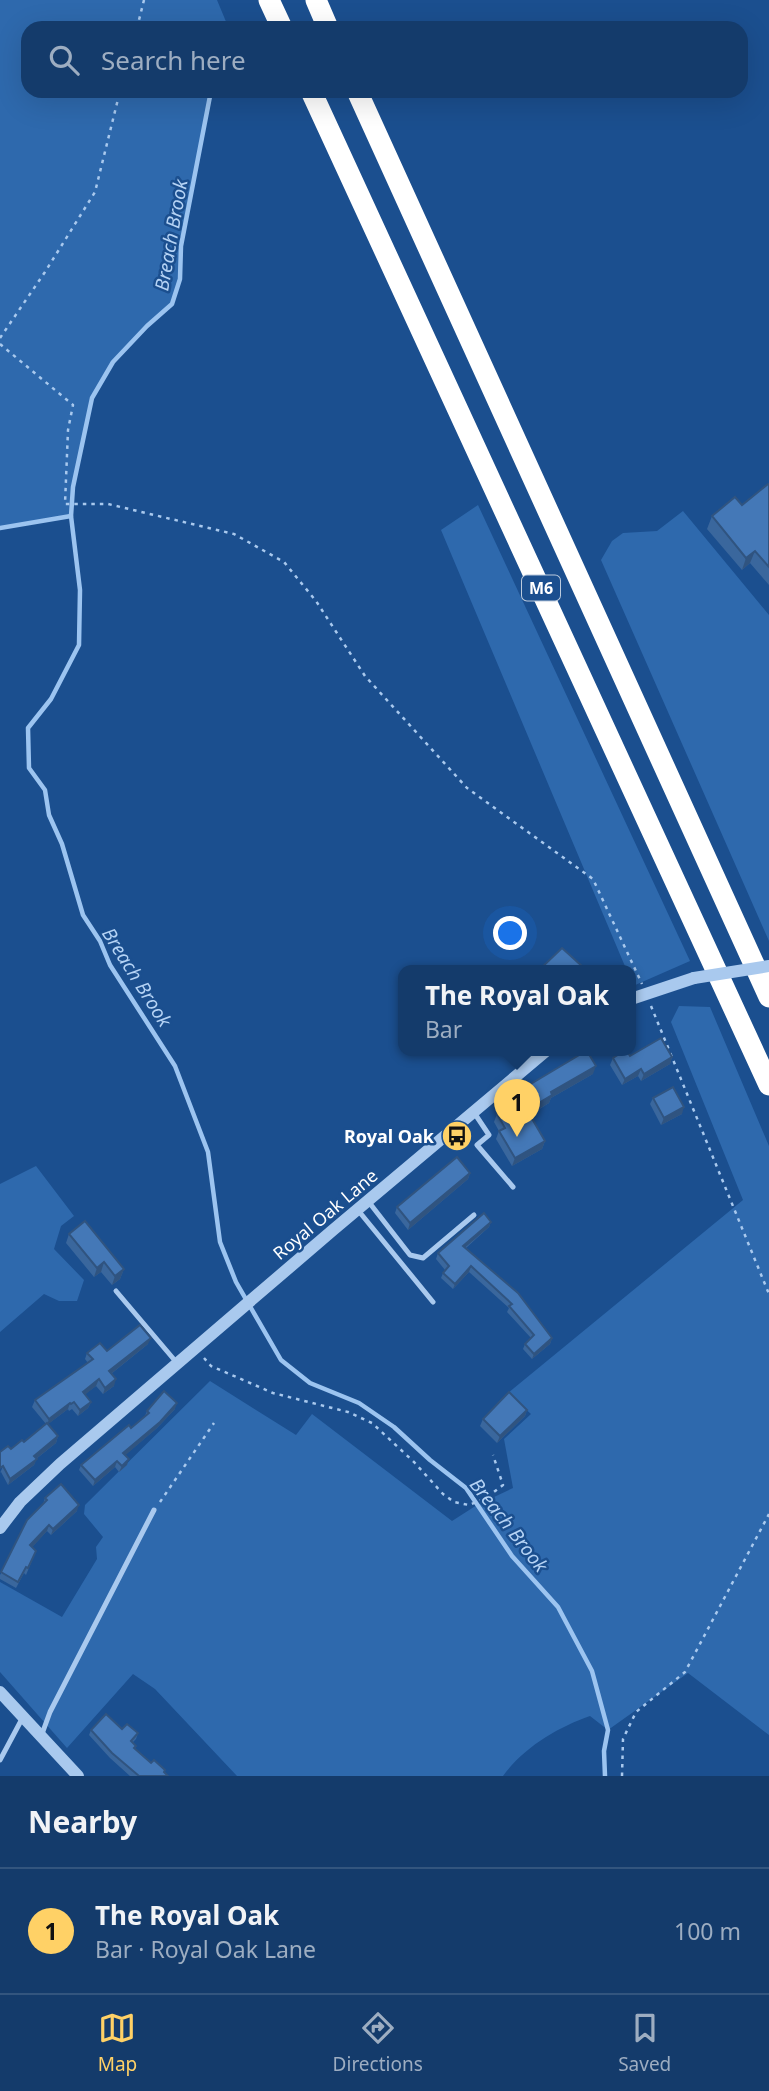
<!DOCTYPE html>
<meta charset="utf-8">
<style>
:root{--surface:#143b6b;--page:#214673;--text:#f1f3f6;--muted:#9dadc1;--line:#33557e;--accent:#ffd166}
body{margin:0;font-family:"Noto Sans",sans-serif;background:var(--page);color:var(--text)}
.you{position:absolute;left:511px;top:934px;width:24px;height:24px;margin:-18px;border:5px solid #fff;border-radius:50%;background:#1a73e8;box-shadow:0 0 0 10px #1a73e833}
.badge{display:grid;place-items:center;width:46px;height:46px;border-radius:50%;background:var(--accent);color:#111;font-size:23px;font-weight:700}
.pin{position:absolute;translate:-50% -58px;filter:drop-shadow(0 2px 4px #0008)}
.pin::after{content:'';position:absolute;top:37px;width:24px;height:21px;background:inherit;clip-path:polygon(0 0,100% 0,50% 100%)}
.popup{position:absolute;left:398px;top:965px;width:238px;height:91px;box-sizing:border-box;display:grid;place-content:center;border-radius:14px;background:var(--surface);filter:drop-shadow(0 2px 5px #0005);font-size:23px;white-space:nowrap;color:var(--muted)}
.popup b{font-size:26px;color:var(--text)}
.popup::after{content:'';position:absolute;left:50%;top:100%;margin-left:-14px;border:14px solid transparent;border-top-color:var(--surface)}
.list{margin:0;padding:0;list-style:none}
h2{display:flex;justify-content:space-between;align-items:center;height:91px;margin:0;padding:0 28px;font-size:30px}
h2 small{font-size:23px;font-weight:400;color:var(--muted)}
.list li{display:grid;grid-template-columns:46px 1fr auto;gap:21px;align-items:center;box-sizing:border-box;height:126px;padding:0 28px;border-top:2px solid var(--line)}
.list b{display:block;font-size:26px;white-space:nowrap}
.list p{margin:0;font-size:23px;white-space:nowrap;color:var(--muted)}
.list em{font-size:23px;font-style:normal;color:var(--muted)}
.icon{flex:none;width:38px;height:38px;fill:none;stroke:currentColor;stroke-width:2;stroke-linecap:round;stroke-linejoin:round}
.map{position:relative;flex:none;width:769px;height:1776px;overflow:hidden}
.search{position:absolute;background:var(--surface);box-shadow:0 7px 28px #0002;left:21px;right:21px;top:21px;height:77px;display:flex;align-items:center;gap:18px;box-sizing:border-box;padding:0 24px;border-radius:21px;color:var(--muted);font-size:26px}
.sheet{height:217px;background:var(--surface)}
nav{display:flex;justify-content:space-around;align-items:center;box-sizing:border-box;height:98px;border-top:2px solid var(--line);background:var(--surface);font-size:19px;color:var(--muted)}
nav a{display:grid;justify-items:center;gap:4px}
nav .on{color:var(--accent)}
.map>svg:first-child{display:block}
.green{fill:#2e69ad}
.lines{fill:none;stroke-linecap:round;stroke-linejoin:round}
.stream{stroke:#9cc4f0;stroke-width:4.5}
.path{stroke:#a9c9ee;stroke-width:2.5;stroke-dasharray:3.5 5;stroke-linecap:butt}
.service{stroke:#a9c9ee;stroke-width:5}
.tertiary{stroke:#a9c9ee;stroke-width:12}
.motorway{stroke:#fff;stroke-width:21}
.tertiary-bridge{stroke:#a9c9ee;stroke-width:12}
.wall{fill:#3a679d}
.shaded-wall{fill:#305480}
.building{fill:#4478b7;stroke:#305480;stroke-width:2}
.labels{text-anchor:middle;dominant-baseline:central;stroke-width:5;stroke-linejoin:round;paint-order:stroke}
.shield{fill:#1b4f8f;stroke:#bbcadd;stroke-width:2}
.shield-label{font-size:16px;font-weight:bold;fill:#fff}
.poi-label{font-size:18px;font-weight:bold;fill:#fff;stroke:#1b4f8f;text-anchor:end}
.street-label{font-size:18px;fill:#fff;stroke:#1b4f8f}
.water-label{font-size:19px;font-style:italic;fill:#b5d3f5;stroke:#1b4f8f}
</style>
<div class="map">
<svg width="769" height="1776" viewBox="0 0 769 1776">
<rect width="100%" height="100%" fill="#1b4f8f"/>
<!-- green -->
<g class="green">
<polygon points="0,0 217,0 227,24 226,28 28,28 28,91 211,91 181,246 180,279 172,304 147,326 113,362 92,398 73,486 71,516 0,528"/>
<polygon points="478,505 690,961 633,986 631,971 627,971 441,530"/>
<polygon points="683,511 769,615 769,941 601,560 612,541 623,533 657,531"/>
<path d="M679,1006L710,1007L769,1146V1735L688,1673L608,1730L590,1716C558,1727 523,1748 503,1776H237L155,1689L133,1674L67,1748L0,1672V1582L62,1617L97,1559L96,1547L103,1537L84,1514L85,1505L210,1381L296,1435L312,1414L452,1521L477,1505L513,1488L504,1439L531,1414L508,1393L743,1200L671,1022Z"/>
<polygon points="36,1166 74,1216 61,1226 54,1249 84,1280 77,1301 59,1301 44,1294 0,1332 0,1184"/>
</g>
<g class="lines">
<!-- stream -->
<g class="stream">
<polyline points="226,28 227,24"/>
<polyline points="211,91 181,246 180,279 172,304 147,326 113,362 92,398 73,487 71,516 80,590 79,645 51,699 28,728 29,768 45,790 49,815 62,844 83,915 100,941 110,965 175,1066 208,1152 220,1242 236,1282 281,1360 310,1383 359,1403 394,1427 430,1460 466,1488 512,1556 558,1607 592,1671 608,1730 604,1751 605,1776"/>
<polyline points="0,528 71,516"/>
</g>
<!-- path -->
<g class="path">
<polyline points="137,28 144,0"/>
<polyline points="0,338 45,272 95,192 120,91"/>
<polyline points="0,344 73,405 68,430 65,504 108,504 234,534 284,562 316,601 365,676 467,788 593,879 642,984"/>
<polyline points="651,1006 769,1294"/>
<polyline points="204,1358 211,1366 273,1393 348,1412 372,1423 414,1462 443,1494 454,1502 469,1505 486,1498 503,1485 493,1455"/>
<polyline points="160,1502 214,1423"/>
<polyline points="622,1776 623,1739 636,1712 685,1672 769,1514"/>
</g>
<!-- service -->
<g class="service">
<polyline points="475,1114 489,1135 477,1145 513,1187"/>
<polyline points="368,1201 410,1255 423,1258 474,1215"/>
<polyline points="357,1209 433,1302"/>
<polyline points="116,1291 177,1363"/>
<polyline points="42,1734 50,1712 154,1510"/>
<polyline points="0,1760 23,1717"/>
</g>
<!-- tertiary -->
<g class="tertiary">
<polyline points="631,999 694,978"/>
<polyline points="0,1528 20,1502 60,1464 333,1230 546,1051"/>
<polyline points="0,1692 78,1776"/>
</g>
<!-- motorway -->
<g class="motorway">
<polyline points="269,0 282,28"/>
<polyline points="316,0 328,28"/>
<polyline points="311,91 769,1085"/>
<polyline points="357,91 769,997"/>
</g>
<!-- tertiary-bridge -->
<polyline class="tertiary-bridge" points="694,978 769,966"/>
</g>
<!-- wall -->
<g class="wall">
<polygon points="769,485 769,585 750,563 742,570 707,529 712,516 742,505"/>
<polygon points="630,1056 672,1057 670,1064 641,1081 638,1076 622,1085 610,1065 613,1058"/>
<polygon points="593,1074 551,1098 549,1103 530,1115 545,1141 542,1149 512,1166 496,1139 499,1131 494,1122 497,1114 518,1102 516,1099 519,1091"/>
<polygon points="653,1098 682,1114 661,1125 650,1104"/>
<polygon points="470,1173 468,1179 408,1230 395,1213 397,1207"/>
<polygon points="491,1222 489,1227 466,1248 552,1338 550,1344 532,1359 523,1349 525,1344 531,1338 507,1312 509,1308 469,1272 453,1289 441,1278 443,1273 445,1270 436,1259 438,1253"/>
<polygon points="69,1234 124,1269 120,1279 112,1285 101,1272 94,1277 66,1243"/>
<polygon points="148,1344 111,1374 114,1386 103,1394 96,1386 85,1394 91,1402 88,1408 78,1416 72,1409 69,1411 68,1409 48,1424 58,1436 56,1443 36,1459 34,1465 8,1485 1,1472 0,1473 11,1449 24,1442 46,1424 32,1407 35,1400 88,1363 85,1359 87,1353 107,1351"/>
<polygon points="175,1409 157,1428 125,1455 127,1465 119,1472 115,1467 93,1486 79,1470 81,1465 131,1428 145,1416 147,1411"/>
<polygon points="527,1410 525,1416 497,1443 480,1426 483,1419"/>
<polygon points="45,1498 77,1511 51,1535 47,1531 32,1547 36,1551 26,1575 24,1573 16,1588 0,1579 0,1575 43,1504"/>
<polygon points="122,1729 138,1733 136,1739 133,1742 136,1746 135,1749 168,1776 130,1776 110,1758 89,1735 91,1730"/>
</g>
<!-- shaded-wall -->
<g class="shaded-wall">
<polygon points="755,551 750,563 742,570 746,558"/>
<polygon points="672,1057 670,1064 641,1081 644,1074"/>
<polygon points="596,1066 593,1074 551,1098 549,1103 524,1118 527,1110 551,1092"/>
<polygon points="641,1069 638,1076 622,1085 625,1079"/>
<polygon points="684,1107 682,1114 661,1125 664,1118"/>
<polygon points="545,1141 542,1149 512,1166 515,1158"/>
<polygon points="470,1173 468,1179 408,1230 410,1223"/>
<polygon points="491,1222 489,1227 461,1251 463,1246"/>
<polygon points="104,1262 101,1272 94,1277 97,1268"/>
<polygon points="471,1266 469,1272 453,1289 455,1284"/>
<polygon points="124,1269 120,1279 112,1285 115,1276"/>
<polygon points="151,1338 148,1344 107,1377 109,1371"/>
<polygon points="552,1338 550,1344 532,1359 534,1354"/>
<polygon points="99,1379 96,1386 81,1398 83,1392"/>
<polygon points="116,1379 114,1386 103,1394 105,1388"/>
<polygon points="91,1402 88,1408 78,1416 80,1410"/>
<polygon points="70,1403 68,1409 47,1425 49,1419"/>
<polygon points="177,1403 175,1409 157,1428 121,1459 123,1453"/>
<polygon points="527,1410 525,1416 497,1443 500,1436"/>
<polygon points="58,1436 56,1443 32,1462 34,1456"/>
<polygon points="37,1459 34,1465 8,1485 10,1479"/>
<polygon points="129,1459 127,1465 119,1472 122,1466"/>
<polygon points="117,1461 115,1467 93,1486 95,1480"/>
<polygon points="79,1505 77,1511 51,1535 53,1529"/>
<polygon points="49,1525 47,1531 28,1552 30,1545"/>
</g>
<!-- building -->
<g class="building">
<polygon points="768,484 769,485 769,567 755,551 746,558 712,516 735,497 742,505"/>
<polygon points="562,948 584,968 582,971 538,971"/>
<polygon points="661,1038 672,1057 644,1074 641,1069 625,1079 613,1058 624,1051 627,1051 630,1056"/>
<polygon points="586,1051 587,1051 596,1066 551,1092 552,1095 527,1110 545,1141 515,1158 499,1131 505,1128 497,1114 524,1099 519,1091"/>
<polygon points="673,1087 684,1107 664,1118 653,1098"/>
<polygon points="457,1157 470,1173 410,1223 397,1207"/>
<polygon points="484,1213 491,1222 463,1246 518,1293 552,1338 534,1354 525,1344 534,1335 509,1306 512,1304 471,1266 455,1284 443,1273 449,1266 438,1253"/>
<polygon points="85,1221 124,1269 115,1276 104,1262 97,1268 69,1234"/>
<polygon points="140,1325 151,1338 109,1371 116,1379 105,1388 99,1379 83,1392 91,1402 80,1410 74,1402 71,1404 70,1403 49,1419 35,1400 93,1359 87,1353 100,1343 107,1351"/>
<polygon points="164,1391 177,1403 160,1422 123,1453 129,1459 122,1466 117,1461 95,1480 81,1465 129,1425 131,1428 149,1413 147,1411"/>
<polygon points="509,1392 527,1410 500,1436 483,1419"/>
<polygon points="47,1423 58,1436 34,1456 37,1459 10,1479 3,1466 0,1468 0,1452 8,1446 11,1449 22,1440 24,1442"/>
<polygon points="61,1484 79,1505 53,1529 49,1525 30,1545 36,1551 28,1568 26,1567 18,1582 1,1572 27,1520 47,1500 45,1498"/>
<polygon points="106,1714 122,1729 127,1724 138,1733 131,1741 136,1746 134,1748 151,1763 154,1760 165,1770 164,1772 168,1776 139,1776 112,1753 91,1730"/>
</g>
<!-- icons -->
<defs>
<g id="bus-disc" transform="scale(1.575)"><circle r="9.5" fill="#ffd166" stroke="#1b4f8f"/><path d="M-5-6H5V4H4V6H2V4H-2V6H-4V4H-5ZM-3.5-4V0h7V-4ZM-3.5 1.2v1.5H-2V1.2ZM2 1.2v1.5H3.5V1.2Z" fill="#111"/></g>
</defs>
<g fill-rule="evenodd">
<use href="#bus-disc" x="457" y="1136"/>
</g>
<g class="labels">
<!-- shield labels -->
<rect class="shield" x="522" y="575.5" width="38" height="25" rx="5"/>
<g class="shield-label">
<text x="541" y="588">M6</text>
</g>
<!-- poi labels -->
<g class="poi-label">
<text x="434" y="1136">Royal Oak</text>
</g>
<!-- street labels -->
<g class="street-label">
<text transform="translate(325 1214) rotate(-40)">Royal Oak Lane</text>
</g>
<!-- water labels -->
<g class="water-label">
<text transform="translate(171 235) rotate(-80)">Breach Brook</text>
<text transform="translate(137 977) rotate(58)">Breach Brook</text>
<text transform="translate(509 1525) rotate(52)">Breach Brook</text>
</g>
</g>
</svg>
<div class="you"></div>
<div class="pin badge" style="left:517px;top:1137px">1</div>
<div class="popup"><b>The Royal Oak</b>Bar</div>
<div class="search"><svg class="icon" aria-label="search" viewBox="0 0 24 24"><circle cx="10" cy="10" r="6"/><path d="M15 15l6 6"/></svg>Search here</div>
</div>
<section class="sheet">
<h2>Nearby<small></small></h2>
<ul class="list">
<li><span class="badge">1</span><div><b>The Royal Oak</b><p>Bar · Royal Oak Lane</p></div><em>100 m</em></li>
</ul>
</section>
<nav>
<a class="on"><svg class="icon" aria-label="map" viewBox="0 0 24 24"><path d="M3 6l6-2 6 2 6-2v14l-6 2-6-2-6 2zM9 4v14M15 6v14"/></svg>Map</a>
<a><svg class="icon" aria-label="directions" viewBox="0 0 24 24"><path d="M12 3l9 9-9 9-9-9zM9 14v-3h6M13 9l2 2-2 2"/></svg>Directions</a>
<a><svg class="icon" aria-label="saved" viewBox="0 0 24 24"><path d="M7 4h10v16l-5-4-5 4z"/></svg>Saved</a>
</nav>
